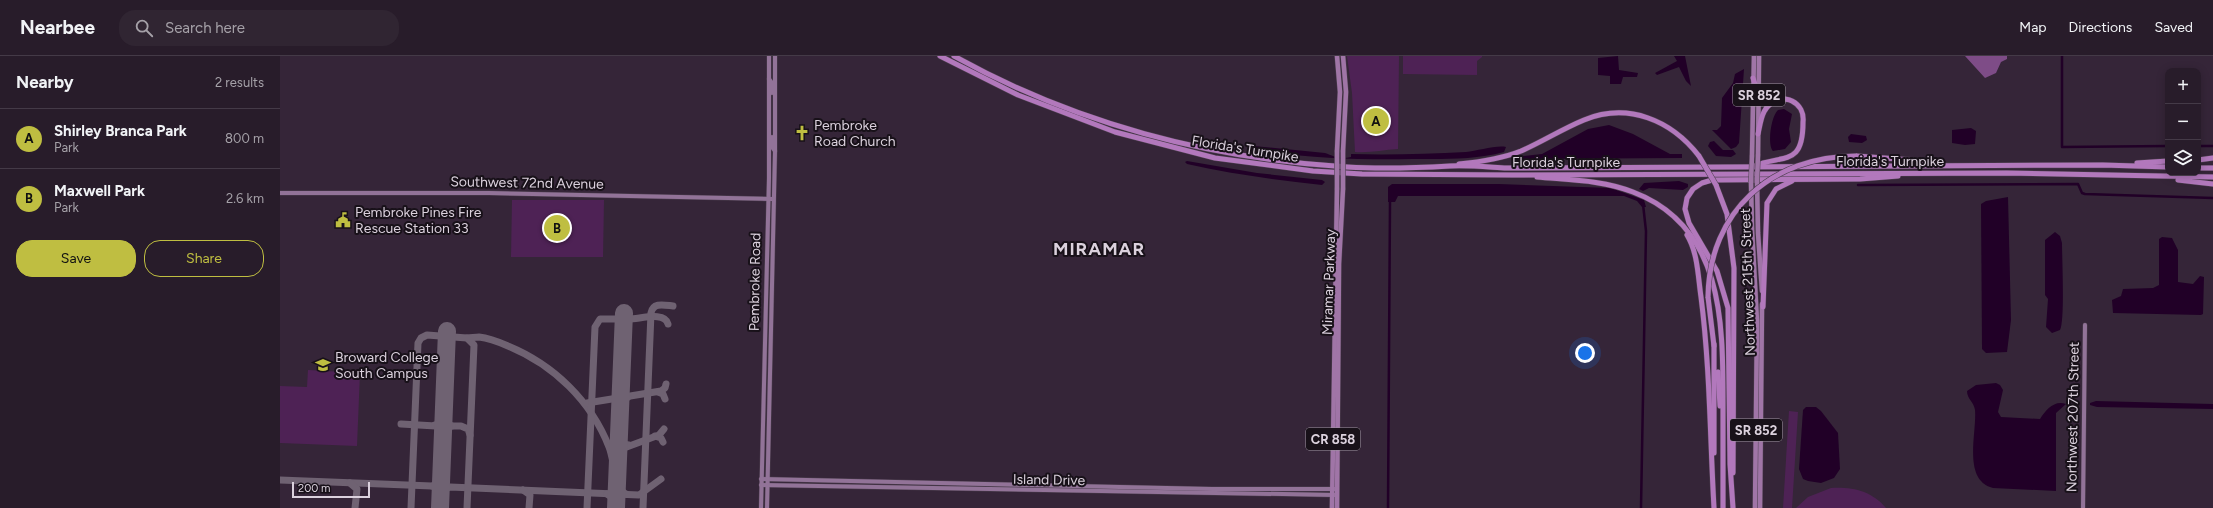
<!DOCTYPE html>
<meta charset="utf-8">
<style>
:root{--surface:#281c2a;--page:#302532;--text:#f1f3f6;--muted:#a5a1a8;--line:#443a47;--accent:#bfbe41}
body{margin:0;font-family:Figtree,sans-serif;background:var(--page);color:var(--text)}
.controls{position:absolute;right:12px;top:12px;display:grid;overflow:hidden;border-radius:8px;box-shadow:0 2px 10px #0003}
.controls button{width:36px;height:36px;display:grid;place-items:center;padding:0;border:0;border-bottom:1px solid var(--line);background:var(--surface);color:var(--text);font:20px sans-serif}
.scale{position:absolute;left:12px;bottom:10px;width:78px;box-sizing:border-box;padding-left:4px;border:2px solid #dbd1dd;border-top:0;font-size:11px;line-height:14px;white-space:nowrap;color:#dbd1dd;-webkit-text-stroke:3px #181119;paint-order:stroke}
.you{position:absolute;left:1305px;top:297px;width:14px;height:14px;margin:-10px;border:3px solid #fff;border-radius:50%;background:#1a73e8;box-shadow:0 0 0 6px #1a73e833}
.badge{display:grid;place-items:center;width:26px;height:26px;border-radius:50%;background:var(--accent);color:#111;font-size:13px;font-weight:700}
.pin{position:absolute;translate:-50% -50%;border:2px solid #fff;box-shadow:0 1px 4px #0006}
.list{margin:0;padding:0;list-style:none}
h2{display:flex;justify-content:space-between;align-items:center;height:52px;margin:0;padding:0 16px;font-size:17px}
h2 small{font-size:13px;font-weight:400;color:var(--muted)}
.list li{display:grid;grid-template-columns:26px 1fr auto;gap:12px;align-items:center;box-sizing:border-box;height:60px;padding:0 16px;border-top:1px solid var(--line)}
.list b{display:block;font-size:15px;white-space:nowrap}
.list p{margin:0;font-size:13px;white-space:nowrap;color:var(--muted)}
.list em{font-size:13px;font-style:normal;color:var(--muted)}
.actions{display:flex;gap:8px;padding:12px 16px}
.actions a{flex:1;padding:9px 0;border:1px solid var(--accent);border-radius:16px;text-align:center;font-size:14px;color:var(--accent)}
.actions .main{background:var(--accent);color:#111}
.icon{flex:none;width:22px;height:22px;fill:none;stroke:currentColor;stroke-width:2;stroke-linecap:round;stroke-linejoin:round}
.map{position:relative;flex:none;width:1933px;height:452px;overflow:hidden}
header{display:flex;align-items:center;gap:24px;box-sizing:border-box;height:56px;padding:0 20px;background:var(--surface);border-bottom:1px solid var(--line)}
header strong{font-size:19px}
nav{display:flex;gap:22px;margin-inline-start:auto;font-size:14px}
.search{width:280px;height:36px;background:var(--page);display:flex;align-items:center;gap:10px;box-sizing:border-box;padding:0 14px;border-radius:16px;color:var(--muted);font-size:15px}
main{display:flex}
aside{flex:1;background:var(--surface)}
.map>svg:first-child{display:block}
.green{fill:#4e2255}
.forest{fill:#7e4c87}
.water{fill:#210027}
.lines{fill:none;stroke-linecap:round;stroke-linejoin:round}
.canal{stroke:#210027;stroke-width:2.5}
.taxiway{stroke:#6f6272;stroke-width:7}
.runway{stroke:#6f6272;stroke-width:18}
.secondary-casing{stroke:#4e4050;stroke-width:5}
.primary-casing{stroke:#4e4050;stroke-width:5.5}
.highway-casing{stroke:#4e4050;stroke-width:6}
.secondary{stroke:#927398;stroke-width:4}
.primary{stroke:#a075a7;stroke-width:4.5}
.highway{stroke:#b278bc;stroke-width:5}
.primary-bridge-casing{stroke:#4e4050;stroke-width:5.5;stroke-linecap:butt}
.highway-bridge-casing{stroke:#4e4050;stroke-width:6;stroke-linecap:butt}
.primary-bridge{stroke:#a075a7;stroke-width:4.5}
.highway-bridge{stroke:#b278bc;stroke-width:5}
.labels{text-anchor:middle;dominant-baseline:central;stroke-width:4;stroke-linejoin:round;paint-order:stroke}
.shield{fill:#181119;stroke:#a097a2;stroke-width:1}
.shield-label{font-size:13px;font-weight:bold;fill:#dbd1dd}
.poi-label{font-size:14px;fill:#dbd1dd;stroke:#181119;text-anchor:start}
.street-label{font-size:14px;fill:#dbd1dd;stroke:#181119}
.district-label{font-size:18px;font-weight:bold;letter-spacing:1px;fill:#dbd1dd;stroke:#181119}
</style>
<header>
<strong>Nearbee</strong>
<div class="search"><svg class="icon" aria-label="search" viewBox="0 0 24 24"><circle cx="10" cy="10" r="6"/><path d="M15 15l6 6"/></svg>Search here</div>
<nav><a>Map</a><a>Directions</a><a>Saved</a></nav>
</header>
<main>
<aside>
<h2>Nearby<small>2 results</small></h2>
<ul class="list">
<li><span class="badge">A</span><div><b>Shirley Branca Park</b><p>Park</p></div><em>800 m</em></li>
<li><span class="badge">B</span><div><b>Maxwell Park</b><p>Park</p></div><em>2.6 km</em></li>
</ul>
<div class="actions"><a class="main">Save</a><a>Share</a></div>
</aside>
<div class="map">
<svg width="1933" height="452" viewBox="0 0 1933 452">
<rect width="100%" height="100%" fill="#352538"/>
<!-- green -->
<g class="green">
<path d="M1067,0H1119L1118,93C1103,94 1090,97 1075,96L1072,37Z"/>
<polygon points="1123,0 1202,0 1202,1 1197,5 1197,19 1123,18"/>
<polygon points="232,144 324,144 323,201 231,201"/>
<polygon points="28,314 80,317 77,390 0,387 0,330 27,331"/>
<polygon points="1509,355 1518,356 1512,452 1503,452"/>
<path d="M1551,432C1574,431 1591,435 1606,452H1516L1528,441Z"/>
</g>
<!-- forest -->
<polygon class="forest" points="1685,0 1727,0 1727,3 1721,6 1716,17 1705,22"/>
<!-- water -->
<g class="water">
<polygon points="1338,0 1339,14 1358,17 1357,21 1343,21 1341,28 1330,28 1330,20 1318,19 1318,2"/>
<polygon points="1394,0 1405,0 1411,30 1406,25 1399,11 1377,19 1375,17 1397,5"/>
<polygon points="1464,13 1459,87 1456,91 1451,93 1432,74 1437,74 1441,70 1442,42 1453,27 1455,18"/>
<path d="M1504,53L1512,58L1509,73L1511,86L1505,93L1493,95C1487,89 1491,60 1498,54Z"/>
<polygon points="1329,69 1353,78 1390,98 1402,98 1402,102 1242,103 1243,100 1262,98 1308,73"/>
<polygon points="1691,72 1696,75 1695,88 1685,89 1672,87 1672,74"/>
<polygon points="1571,78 1586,80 1587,84 1582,87 1569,86 1568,81"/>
<polygon points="1434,85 1443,94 1453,94 1456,98 1451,101 1436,100 1428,90 1430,86"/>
<path d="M974,90L1045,97C1053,100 1061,104 1071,101V98C1108,99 1148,98 1186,96C1197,95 1216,89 1226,91L1224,96C1194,104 1163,103 1132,103C1078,104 1025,102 971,93Z"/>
<path d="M907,105L977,117L1042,124L1045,126L1042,129C996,124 952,118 907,108L905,106Z"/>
<polygon points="1399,125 1408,128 1408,131 1403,134 1369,132 1363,135 1359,133 1364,127"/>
<polygon points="1112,128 1219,128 1331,132 1364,144 1366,151 1362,151 1357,145 1344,140 1118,140 1115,146 1108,146 1108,131"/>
<polygon points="1728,141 1731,264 1727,296 1706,297 1702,293 1701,148 1706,145"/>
<path d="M1775,176L1780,180L1782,187C1782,202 1785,265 1780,274L1772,277L1766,271L1768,243L1765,239V184Z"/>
<polygon points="1882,181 1892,182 1898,194 1898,226 1913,228 1920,220 1924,221 1923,258 1921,259 1833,257 1832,244 1841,240 1843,233 1873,232 1879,229 1879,183"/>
<path d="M1716,327L1720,329L1723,334L1718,356L1721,361L1760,363C1766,354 1774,344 1786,348L1776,357V435L1713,432C1682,424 1697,377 1695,354C1694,346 1687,343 1687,335L1696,329Z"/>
<polygon points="1816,345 1933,348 1933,353 1817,351 1810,349 1810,347"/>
<polygon points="1526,351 1536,351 1541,355 1558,377 1560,413 1554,422 1541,427 1528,425 1523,423 1519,413 1523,354"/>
</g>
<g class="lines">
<!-- canal -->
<g class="canal">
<polyline points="1782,0 1782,91 1888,90"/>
<polyline points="1918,90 1933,90"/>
<polyline points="1578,129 1798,128 1802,137 1805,138 1933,142"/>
<polyline points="1108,452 1110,145"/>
<polyline points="1361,452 1366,175 1363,148"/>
</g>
<!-- taxiway -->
<g class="taxiway">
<path d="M343,273L345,265L349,263C360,263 385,255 388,268"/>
<path d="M187,282C191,282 195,281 199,281C209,282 219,286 228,290C274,309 311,345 329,391C334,403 335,433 346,438"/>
<polyline points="378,336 383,338 385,343"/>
<polyline points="307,347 381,335 385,332 386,328"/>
<polyline points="340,355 342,346 348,341"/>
<polyline points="121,368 156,370 164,377 169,370 181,370 188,373 190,379"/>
<polyline points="155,369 160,368 164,363 167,368 172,370"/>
<polyline points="339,380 342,388 349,389"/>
<polyline points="375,380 381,382 383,386"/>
<polyline points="338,403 344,392 379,379 384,373"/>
<polyline points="0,424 152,430 157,432 161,437 165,433 170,431 359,439 381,423"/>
<polyline points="70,427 77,433 75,452"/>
<polyline points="152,430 159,428 161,423"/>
<polyline points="243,434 250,439 249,452"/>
<polyline points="327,438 333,442 336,451"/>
<polyline points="131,452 138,287 141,282 147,279 187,282 194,289 187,452"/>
<polyline points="307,452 315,271 320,263 344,263"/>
<path d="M363,452L371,257C373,246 384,249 393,250"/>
</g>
<!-- runway -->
<g class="runway">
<polyline points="160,452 167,275"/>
<polyline points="336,452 344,257"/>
</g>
<!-- secondary casing -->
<g class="secondary-casing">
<g id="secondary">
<polyline points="489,23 492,27 492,37"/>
<polyline points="492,81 492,91 495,95"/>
<polyline points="0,137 209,137 493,143"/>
<polyline points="481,423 932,433 1057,433"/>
<polyline points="481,429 1055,439"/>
<polyline points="481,452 489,122 489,0"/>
<polyline points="487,452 495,95 495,0"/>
<polyline points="1803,452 1805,269"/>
</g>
</g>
<!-- primary casing -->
<g class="primary-casing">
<g id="primary">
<polyline points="1063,0 1066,36 1063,95"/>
<polyline points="1057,95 1060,36 1057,0"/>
<polyline points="1478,99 1479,0"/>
<polyline points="1472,100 1474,0"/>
<polyline points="1471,126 1472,173 1477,265 1475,452"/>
<polyline points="1477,126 1478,177 1482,235"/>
<polyline points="1476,278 1469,294 1471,297 1477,297"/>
<polyline points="1052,452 1057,133"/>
<polyline points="1057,452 1059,208 1063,133"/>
<polyline points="1480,452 1482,248"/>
</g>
</g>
<!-- highway casing -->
<g class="highway-casing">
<g id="highway">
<polyline points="660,0 738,39 835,76 935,102 1033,115 1082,118 1232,119 1727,117 1933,121"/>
<path d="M674,0C794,67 930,103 1067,111C1101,113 1135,112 1170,110C1188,109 1208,111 1227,112L1823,109L1888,111"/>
<path d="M1473,22L1479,40C1489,45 1501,40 1512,45C1520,49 1524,57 1523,66C1523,111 1504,98 1474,110"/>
<path d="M1478,78C1481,64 1482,49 1498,44"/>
<polyline points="1576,100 1632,104 1649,108"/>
<polyline points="1918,104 1933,102"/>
<polyline points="1857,107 1888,105"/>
<path d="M1179,108C1200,106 1221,103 1241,95C1262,86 1282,73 1304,64C1348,46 1391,64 1419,100"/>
<polyline points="1918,112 1933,112"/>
<path d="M1257,121C1289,124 1323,124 1353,136C1443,170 1443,265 1443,346C1443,381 1443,417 1443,452"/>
<polyline points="1898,124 1933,128"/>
<polyline points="1436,129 1447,158 1454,212 1453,417"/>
<path d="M1407,179C1418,197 1418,221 1421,241C1430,311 1430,382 1434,452"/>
<polyline points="1428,241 1434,290"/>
<polyline points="1483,251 1487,147 1496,133 1512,125"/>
<polyline points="1434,288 1434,397"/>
<polyline points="1438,316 1440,350"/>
<polyline points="1453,452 1450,408 1448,252 1437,215 1409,167 1405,153 1407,142 1413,133 1422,127 1432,124 1580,123 1618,120"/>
</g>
</g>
<!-- secondary -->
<use href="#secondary" class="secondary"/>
<!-- primary -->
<use href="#primary" class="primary"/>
<!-- highway -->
<use href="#highway" class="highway"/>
<!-- primary-bridge casing -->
<g class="primary-bridge-casing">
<g id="primary-bridge">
<polyline points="1057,95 1057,133"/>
<polyline points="1471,126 1472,100"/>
<polyline points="1477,126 1478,99"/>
<polyline points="1063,133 1063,95"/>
</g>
</g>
<!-- highway-bridge casing -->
<g class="highway-bridge-casing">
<g id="highway-bridge">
<polyline points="1419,100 1436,129"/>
<path d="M1428,241C1429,155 1492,100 1576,100"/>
</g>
</g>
<!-- primary-bridge -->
<use href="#primary-bridge" class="primary-bridge"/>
<!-- highway-bridge -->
<use href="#highway-bridge" class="highway-bridge"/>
</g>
<!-- icons -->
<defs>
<g id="church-bare" transform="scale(1.2)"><path d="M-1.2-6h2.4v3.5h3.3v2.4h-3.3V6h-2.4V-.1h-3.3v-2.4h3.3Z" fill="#bfbe41" stroke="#181119" stroke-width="2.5" paint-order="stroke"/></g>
<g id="civic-bare" transform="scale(1.2)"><path d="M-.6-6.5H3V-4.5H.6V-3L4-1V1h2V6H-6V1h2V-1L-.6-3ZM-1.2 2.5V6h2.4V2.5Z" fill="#bfbe41" stroke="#181119" stroke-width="2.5" paint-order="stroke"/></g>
<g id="university-bare" transform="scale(1.2)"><path d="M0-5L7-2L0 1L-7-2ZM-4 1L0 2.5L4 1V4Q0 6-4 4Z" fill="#bfbe41" stroke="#181119" stroke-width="2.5" paint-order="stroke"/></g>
</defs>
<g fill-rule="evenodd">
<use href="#church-bare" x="522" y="77"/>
<use href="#civic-bare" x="63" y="164"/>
<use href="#university-bare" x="43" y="309"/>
</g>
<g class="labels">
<!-- shield labels -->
<g class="shield">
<rect x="1453" y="28" width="52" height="22" rx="3"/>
<rect x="1450" y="363" width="52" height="22" rx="3"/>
<rect x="1026" y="372" width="54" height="22" rx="3"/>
</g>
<g class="shield-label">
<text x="1479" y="39">SR 852</text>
<text x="1476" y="374">SR 852</text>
<text x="1053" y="383">CR 858</text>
</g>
<!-- poi labels -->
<g class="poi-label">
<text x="534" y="69">Pembroke<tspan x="534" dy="16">Road Church</tspan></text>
<text x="75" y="156">Pembroke Pines Fire<tspan x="75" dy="16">Rescue Station 33</tspan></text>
<text x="55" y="301">Broward College<tspan x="55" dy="16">South Campus</tspan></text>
</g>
<!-- street labels -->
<g class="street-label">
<text transform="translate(965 93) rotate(9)">Florida's Turnpike</text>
<text x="1610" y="105">Florida's Turnpike</text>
<text x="1286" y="106">Florida's Turnpike</text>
<text transform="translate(247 127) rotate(1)">Southwest 72nd Avenue</text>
<text transform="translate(475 226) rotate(-89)">Pembroke Road</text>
<text transform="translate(1049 226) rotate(-88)">Miramar Parkway</text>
<text transform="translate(1468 226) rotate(-92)">Northwest 215th Street</text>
<text transform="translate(1793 361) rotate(-89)">Northwest 207th Street</text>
<text transform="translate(769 424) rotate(1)">Island Drive</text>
</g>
<!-- district labels -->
<g class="district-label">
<text x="819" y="193">MIRAMAR</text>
</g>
</g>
</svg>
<div class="controls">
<button>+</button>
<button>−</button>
<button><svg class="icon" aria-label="layers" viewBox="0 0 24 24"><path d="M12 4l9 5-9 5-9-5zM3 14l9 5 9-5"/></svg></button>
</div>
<div class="scale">200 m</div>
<div class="you"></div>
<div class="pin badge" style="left:1096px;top:65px">A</div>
<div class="pin badge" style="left:277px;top:172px">B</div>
</div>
</main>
